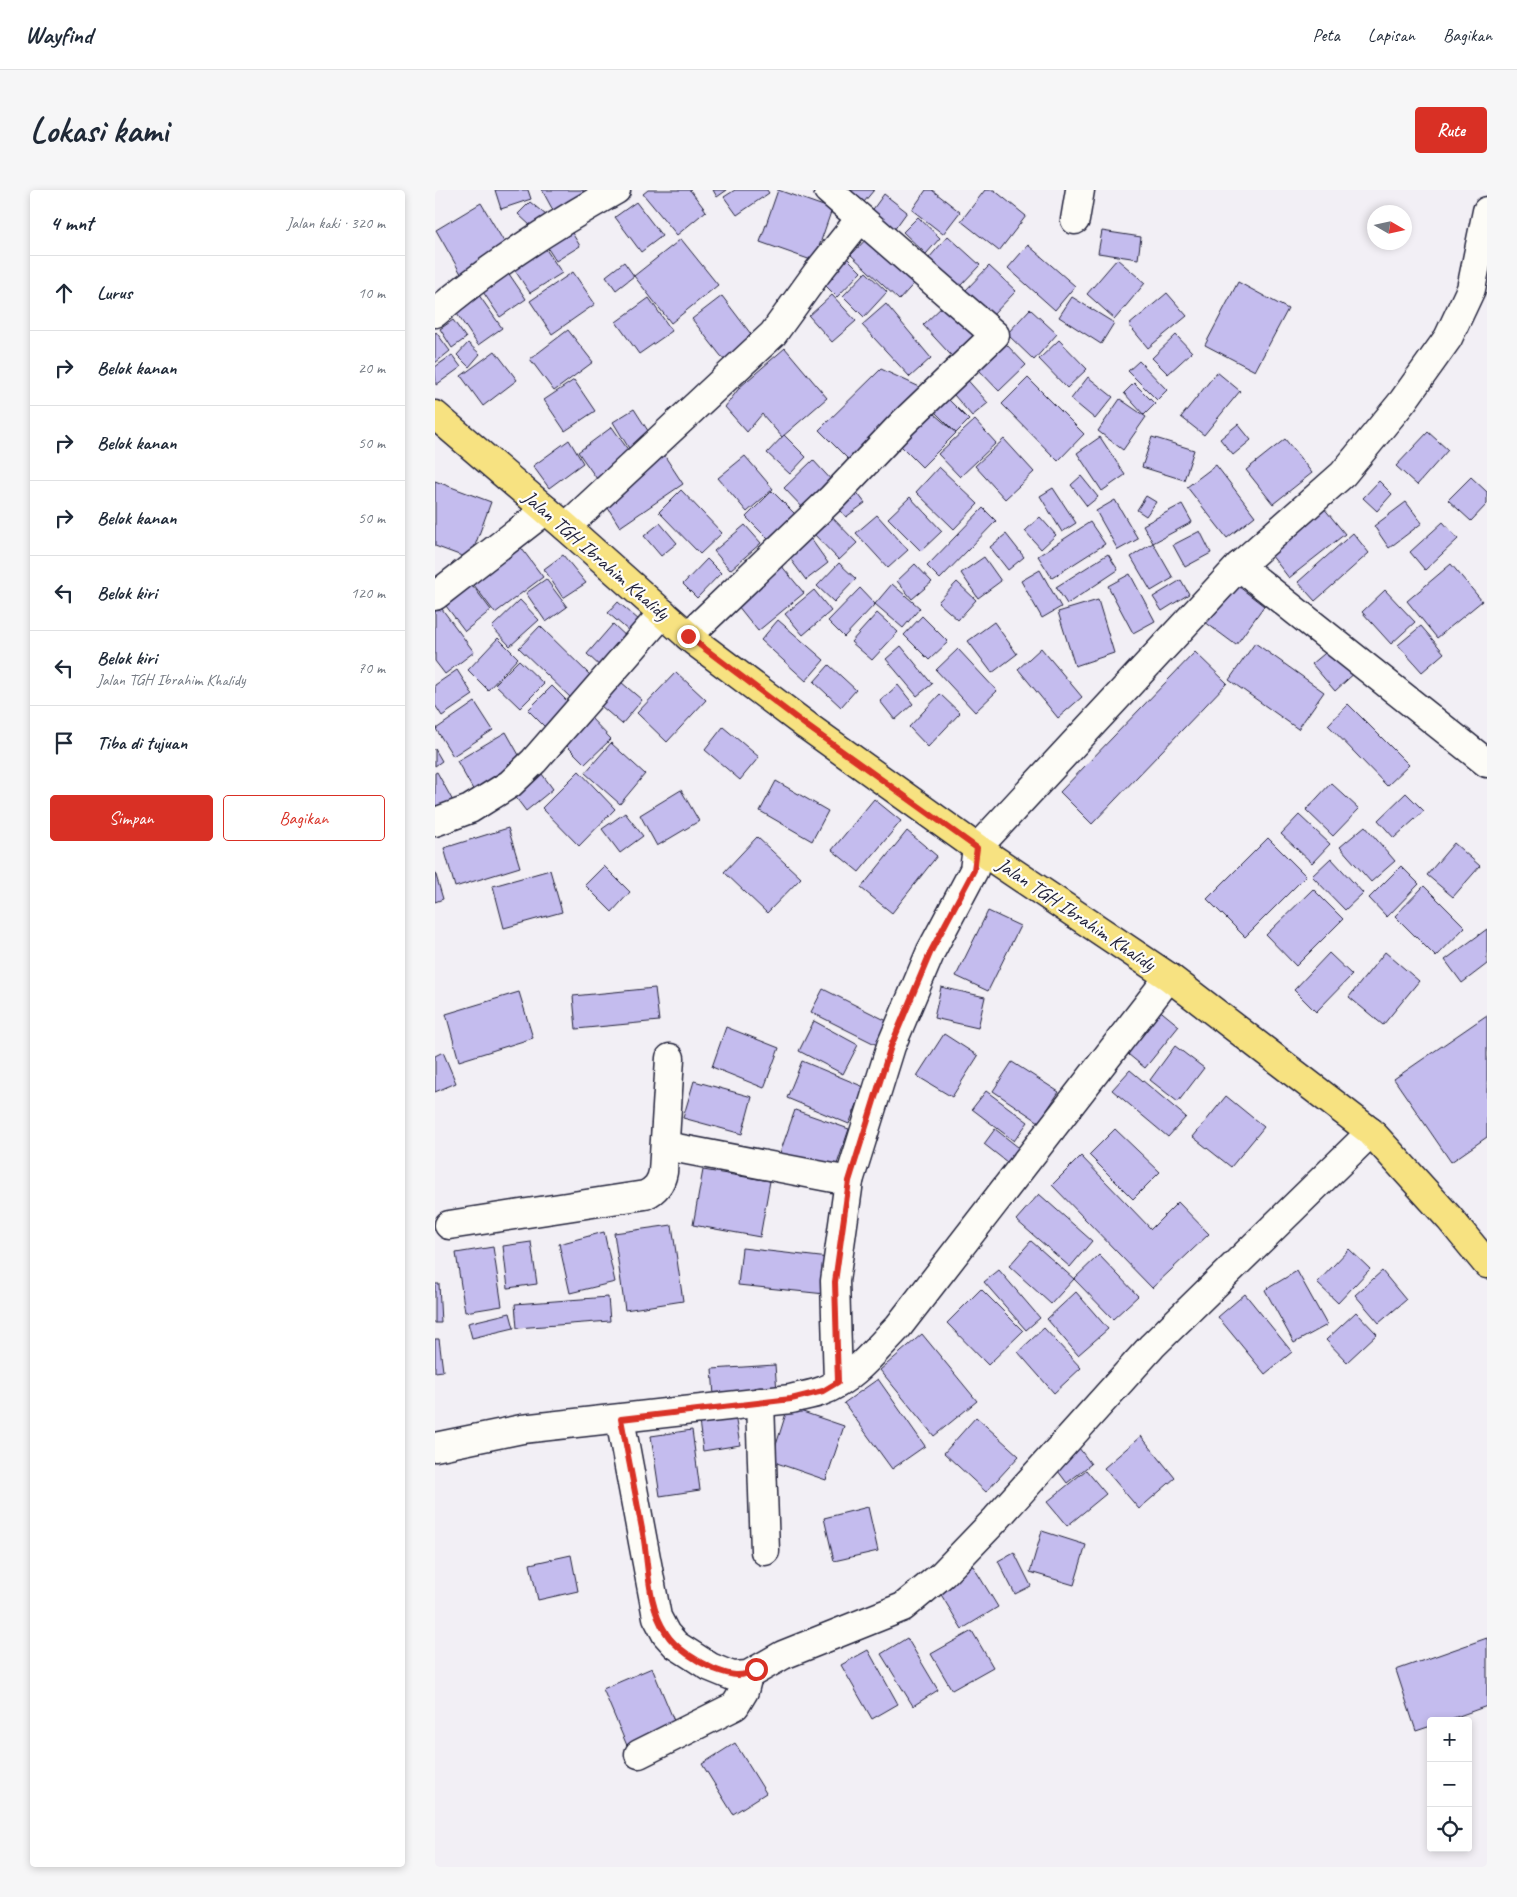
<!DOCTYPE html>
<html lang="id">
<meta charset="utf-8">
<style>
:root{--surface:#fff;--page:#f6f6f7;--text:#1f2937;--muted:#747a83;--line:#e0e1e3;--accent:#d93025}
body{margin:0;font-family:Caveat,sans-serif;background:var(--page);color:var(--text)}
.controls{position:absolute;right:15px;bottom:15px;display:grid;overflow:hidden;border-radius:5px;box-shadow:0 2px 8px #0003}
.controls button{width:45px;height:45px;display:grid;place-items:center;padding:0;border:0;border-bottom:1px solid var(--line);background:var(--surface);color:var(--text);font:25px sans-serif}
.compass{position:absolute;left:932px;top:15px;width:45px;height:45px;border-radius:50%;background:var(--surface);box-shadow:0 2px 8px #0003;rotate:99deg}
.stop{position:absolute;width:15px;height:15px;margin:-11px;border:4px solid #d93025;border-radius:50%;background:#fff}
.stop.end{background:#d93025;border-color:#fff;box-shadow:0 1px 5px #0008}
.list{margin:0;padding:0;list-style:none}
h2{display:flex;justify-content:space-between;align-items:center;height:65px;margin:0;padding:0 20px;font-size:21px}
h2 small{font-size:16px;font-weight:400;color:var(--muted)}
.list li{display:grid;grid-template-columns:32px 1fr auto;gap:15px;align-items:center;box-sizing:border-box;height:75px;padding:0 20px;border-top:1px solid var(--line)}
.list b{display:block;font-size:19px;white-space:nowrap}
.list p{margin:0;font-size:16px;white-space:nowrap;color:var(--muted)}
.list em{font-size:16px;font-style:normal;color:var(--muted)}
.actions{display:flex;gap:10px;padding:15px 20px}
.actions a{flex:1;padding:11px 0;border:1px solid var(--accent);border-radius:5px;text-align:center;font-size:18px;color:var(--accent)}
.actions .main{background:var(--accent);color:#fff}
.icon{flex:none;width:28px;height:28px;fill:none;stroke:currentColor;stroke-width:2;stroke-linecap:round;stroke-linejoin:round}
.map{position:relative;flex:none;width:1052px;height:1677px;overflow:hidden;border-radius:5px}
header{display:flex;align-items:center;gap:30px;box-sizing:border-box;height:70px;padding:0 25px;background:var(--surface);border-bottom:1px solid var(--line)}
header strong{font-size:24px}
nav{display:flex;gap:28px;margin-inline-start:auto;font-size:18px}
.intro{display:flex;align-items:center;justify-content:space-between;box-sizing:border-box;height:120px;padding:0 30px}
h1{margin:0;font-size:35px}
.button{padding:12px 22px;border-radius:5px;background:var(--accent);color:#fff;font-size:18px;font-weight:700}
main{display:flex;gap:30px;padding:0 30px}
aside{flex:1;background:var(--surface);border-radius:5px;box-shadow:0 2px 8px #0003}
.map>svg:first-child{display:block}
.building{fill:#c4bcee;stroke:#22223b}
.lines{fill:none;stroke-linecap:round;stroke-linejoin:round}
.street-casing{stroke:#22223b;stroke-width:31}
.primary-casing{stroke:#22223b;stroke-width:31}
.street{stroke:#fdfcf7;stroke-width:28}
.primary{stroke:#f7e281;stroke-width:28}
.route{stroke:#d93025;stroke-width:6}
.labels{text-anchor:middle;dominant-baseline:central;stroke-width:4.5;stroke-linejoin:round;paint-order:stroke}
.street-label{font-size:20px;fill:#22223b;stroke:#fdfcf7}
</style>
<header>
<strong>Wayfind</strong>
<nav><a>Peta</a><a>Lapisan</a><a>Bagikan</a></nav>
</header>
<div class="intro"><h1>Lokasi kami</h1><a class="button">Rute</a></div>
<main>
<aside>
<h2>4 mnt<small>Jalan kaki · 320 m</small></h2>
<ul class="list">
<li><svg class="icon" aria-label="ahead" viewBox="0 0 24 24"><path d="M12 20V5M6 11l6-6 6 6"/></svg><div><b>Lurus</b></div><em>10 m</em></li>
<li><svg class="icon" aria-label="right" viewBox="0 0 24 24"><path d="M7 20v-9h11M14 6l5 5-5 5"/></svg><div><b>Belok kanan</b></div><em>20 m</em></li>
<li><svg class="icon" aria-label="right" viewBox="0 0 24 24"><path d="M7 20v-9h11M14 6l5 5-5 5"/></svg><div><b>Belok kanan</b></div><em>50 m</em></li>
<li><svg class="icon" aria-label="right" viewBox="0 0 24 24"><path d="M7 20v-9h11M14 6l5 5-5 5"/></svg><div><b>Belok kanan</b></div><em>50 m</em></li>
<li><svg class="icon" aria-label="left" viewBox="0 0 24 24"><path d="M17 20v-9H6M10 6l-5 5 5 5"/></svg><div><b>Belok kiri</b></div><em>120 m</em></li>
<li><svg class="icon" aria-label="left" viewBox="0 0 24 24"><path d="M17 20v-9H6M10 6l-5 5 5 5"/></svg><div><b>Belok kiri</b><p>Jalan TGH Ibrahim Khalidy</p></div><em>70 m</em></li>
<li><svg class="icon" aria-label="arrive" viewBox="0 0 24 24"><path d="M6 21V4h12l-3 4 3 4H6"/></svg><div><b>Tiba di tujuan</b></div></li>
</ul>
<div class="actions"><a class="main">Simpan</a><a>Bagikan</a></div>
</aside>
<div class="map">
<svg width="1052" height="1677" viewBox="0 0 1052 1677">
<rect width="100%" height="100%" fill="#f2eff5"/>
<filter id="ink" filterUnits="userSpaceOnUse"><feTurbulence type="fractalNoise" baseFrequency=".02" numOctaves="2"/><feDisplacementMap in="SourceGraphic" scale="10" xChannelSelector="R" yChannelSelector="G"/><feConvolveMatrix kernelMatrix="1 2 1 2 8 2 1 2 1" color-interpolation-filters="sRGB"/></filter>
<g filter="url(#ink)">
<!-- building -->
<g class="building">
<polygon points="60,0 93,0 96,9 66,19"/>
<polygon points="107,0 148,0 150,5 119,22"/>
<polygon points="213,0 255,0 271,21 242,45 208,4"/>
<polygon points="278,0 292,0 282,7"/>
<polygon points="300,0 332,0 334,3 302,25 289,7"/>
<polygon points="343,0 397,19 379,71 325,52"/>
<polygon points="415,0 439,0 429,12"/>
<polygon points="491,0 497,0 525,22 508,44 477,20"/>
<polygon points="550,0 559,0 591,26 564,61 526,31"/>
<polygon points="449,4 472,22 459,40 436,22"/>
<polygon points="95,12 111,25 98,38 83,24"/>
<polygon points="201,12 227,46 206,62 180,27"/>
<polygon points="46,13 75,62 29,89 1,40"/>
<polygon points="483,27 505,48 491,64 468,42"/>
<polygon points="131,33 145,56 121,71 106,48"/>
<polygon points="667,41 706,47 703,69 663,63"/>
<polygon points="436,44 483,89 464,110 416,65"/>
<polygon points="513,46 545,75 525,96 494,68"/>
<polygon points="246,49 283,95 236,133 199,86"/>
<polygon points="106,52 127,83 95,103 75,73"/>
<polygon points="593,55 640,96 620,120 573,78"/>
<polygon points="406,62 426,82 402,107 382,87"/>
<polygon points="682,69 710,93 680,129 652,104"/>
<polygon points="189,72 199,86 181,100 171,86"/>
<polygon points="554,76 581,101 555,128 529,102"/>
<polygon points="70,78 91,109 65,127 44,96"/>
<polygon points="138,82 160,114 117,144 95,111"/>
<polygon points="431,82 452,102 429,127 408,106"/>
<polygon points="803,92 853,119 820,181 770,155"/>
<polygon points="41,101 67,138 43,155 18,118"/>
<polygon points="732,103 752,126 713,158 694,135"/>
<polygon points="397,105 421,131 397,152 374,126"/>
<polygon points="287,106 322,152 293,175 257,129"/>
<polygon points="637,107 679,133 666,154 624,127"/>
<polygon points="214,108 237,141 204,164 181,132"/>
<polygon points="451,114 496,168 475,187 427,135"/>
<polygon points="510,114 548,154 525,175 488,135"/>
<polygon points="595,119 622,144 599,170 572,144"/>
<polygon points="18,130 31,148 17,158 5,139"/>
<polygon points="133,140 158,172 119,201 95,169"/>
<polygon points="1,142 15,161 0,173 0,143"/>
<polygon points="741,145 757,162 733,184 717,168"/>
<polygon points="624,150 652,179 632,198 604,169"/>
<polygon points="33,153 45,164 34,177 22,165"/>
<polygon points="570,153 591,175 564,201 543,179"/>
<polygon points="350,158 392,208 347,247 327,224 312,242 290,217 305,197"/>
<polygon points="60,161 82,190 48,216 26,186"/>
<polygon points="17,165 26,177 1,195 0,177"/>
<polygon points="704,171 732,200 722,210 693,181"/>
<polygon points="446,179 489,199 416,272 384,240"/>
<polygon points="782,182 805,201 769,245 746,227"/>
<polygon points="528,185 553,213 537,226 513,198"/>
<polygon points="653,187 678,207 660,229 636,209"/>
<polygon points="593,188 649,244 623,271 567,214"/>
<polygon points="139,190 160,221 130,241 109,210"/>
<polygon points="699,193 720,214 709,225 689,203"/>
<polygon points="505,201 534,230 521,243 492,214"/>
<polygon points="685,209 711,227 688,260 663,241"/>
<polygon points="491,217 521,243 487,277 459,249"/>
<polygon points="199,219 217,247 195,260 178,232"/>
<polygon points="540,230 561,253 525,287 503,264"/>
<polygon points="803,234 816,250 798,265 785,249"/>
<polygon points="177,237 196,264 162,289 143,262"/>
<polygon points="993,242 1013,260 982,295 961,276"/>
<polygon points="349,245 371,267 355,284 332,263"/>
<polygon points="665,247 690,285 667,301 642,263"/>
<polygon points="717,247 759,260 749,290 707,277"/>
<polygon points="569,249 599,282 570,309 540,276"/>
<polygon points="850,249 877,283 838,314 811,280"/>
<polygon points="134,250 148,273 114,298 98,276"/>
<polygon points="229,265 248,294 185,337 166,307"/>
<polygon points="310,266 338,299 312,322 283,288"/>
<polygon points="378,270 400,294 371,321 349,298"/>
<polygon points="781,275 820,326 792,348 752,297"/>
<polygon points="504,277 543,314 519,339 481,302"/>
<polygon points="646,286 663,307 652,316 636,295"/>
<polygon points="1036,287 1052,302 1052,314 1036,331 1013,310"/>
<polygon points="0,291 56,312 35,369 0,356"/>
<polygon points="944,291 957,304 942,321 928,308"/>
<polygon points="417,296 430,313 411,327 398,311"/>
<polygon points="618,298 641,333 627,342 605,306"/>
<polygon points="246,300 287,343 265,364 224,322"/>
<polygon points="337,301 362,326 336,352 311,327"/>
<polygon points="711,306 721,312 711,326 702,320"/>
<polygon points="475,307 507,341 486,361 453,328"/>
<polygon points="680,310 703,349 683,360 661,321"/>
<polygon points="884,312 910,344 854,388 829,356"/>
<polygon points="971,312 987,333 954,358 939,336"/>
<polygon points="747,314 757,332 718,353 708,335"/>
<polygon points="548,318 561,331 505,389 492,376"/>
<polygon points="394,324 422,353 404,370 376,341"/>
<polygon points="442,325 473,360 453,378 421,343"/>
<polygon points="605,327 621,345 606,359 590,341"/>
<polygon points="655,332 670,354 617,388 603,366"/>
<polygon points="1008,332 1023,349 990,380 975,362"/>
<polygon points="225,333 242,353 226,366 209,346"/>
<polygon points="310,335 326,353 295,380 279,361"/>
<polygon points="765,341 776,363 750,377 738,355"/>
<polygon points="371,342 393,373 371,390 348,359"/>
<polygon points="918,343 934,363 880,411 863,392"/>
<polygon points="571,344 589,367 573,380 555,357"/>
<polygon points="718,353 738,388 716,401 696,367"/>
<polygon points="84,355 108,387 60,423 36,391"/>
<polygon points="673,364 683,380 632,414 621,397"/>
<polygon points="128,365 151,393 128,408 109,379"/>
<polygon points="549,367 566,391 543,408 526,383"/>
<polygon points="272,369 286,383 262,408 248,394"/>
<polygon points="404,373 421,389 399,412 382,396"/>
<polygon points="345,374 369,403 323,441 299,411"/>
<polygon points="480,374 497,392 477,409 462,391"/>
<polygon points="1016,374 1047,411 1002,448 972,411"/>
<polygon points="605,380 626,417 607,428 586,391"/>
<polygon points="695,384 720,431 698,443 673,396"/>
<polygon points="111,389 132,417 111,432 91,403"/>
<polygon points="746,390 754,404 727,421 718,407"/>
<polygon points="35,392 56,420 30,441 8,412"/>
<polygon points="522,392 541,410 523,430 503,412"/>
<polygon points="799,393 829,416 801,455 770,432"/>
<polygon points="457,394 485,418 468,438 440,414"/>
<polygon points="425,398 440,414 409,447 393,431"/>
<polygon points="379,400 396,421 368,445 350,424"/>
<polygon points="950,400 980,432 956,454 927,422"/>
<polygon points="85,410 104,430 75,456 57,437"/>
<polygon points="663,410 679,463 640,476 623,422"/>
<polygon points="183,412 211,436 202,448 173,423"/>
<polygon points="4,415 39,462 10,484 0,471 0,419"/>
<polygon points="442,423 463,442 437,470 416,452"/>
<polygon points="487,426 513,452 494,470 469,445"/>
<polygon points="343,430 389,470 371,491 326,450"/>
<polygon points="559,432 582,464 557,483 533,451"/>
<polygon points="178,434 196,451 169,480 152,464"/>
<polygon points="105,436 157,487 137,509 84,458"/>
<polygon points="986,436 1009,463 987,482 963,455"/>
<polygon points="63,448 83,468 53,500 33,480"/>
<polygon points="820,453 889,502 863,539 794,490"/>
<polygon points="901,454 923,480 900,501 877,474"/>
<polygon points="466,456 497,494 482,506 451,469"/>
<polygon points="606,458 647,507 623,528 583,479"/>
<polygon points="523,459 562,501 540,522 501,480"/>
<polygon points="760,462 792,493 657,634 625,602"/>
<polygon points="84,470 109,494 85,518 60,494"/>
<polygon points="394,475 421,500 406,517 379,492"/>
<polygon points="22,480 38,505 7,526 0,515 0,495"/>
<polygon points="241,482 271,510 232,552 202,523"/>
<polygon points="186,492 207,510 187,534 166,516"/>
<polygon points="463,495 478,514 460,530 445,511"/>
<polygon points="117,496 137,516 113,540 93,520"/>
<polygon points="505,504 525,523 493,557 474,537"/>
<polygon points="40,512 58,540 18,566 1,539"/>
<polygon points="913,514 974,575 952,596 893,535"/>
<polygon points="154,526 176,549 150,574 128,552"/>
<polygon points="288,537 324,567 305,590 270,560"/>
<polygon points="71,542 89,574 40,603 22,571"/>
<polygon points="176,553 210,584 185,614 150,583"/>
<polygon points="0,559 7,571 0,576"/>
<polygon points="104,580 118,599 91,621 76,601"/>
<polygon points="144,581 180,619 144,656 107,618"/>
<polygon points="2,582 19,613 0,623 0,583"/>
<polygon points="341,591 393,621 377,651 325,621"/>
<polygon points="896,593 924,619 898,646 871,620"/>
<polygon points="246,600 264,631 222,656 205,625"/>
<polygon points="971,603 989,621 959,648 943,630"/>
<polygon points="439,609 466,631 424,682 397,660"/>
<polygon points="190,623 208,646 185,663 167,639"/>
<polygon points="864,625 895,654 877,673 846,644"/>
<polygon points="930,636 960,671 936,692 905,657"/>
<polygon points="73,638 85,677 20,697 9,658"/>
<polygon points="472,641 502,666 457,723 426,698"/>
<polygon points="322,647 366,688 332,723 289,682"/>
<polygon points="833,648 871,686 810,747 772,709"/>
<polygon points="1019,653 1045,676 1018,707 992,685"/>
<polygon points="896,668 928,703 910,720 877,686"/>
<polygon points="169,676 195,702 177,722 150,695"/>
<polygon points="966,676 984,694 952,727 934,708"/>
<polygon points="115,680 127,722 69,738 58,696"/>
<polygon points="0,682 8,709 0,712"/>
<polygon points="989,696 1030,737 1001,767 960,726"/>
<polygon points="878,699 908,729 861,776 831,745"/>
<polygon points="553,721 585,736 553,801 521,786"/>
<polygon points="1052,739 1052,774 1027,793 1010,770"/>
<polygon points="950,762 984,791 948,835 914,807"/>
<polygon points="894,763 917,785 881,822 859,800"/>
<polygon points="506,797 550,807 543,838 499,828"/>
<polygon points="220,798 224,831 141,839 138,806"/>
<polygon points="388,799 456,833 444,856 376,822"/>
<polygon points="84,802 98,848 24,871 11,824"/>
<polygon points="722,818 744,836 710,878 688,860"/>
<polygon points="1052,825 1052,947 1016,972 959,889"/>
<polygon points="379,831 423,855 408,884 364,861"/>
<polygon points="291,837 344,858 329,898 277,877"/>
<polygon points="509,844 543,866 517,907 482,886"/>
<polygon points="740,856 769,878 743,912 715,890"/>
<polygon points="8,862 21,893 0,902 0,866"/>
<polygon points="367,871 429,897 414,934 352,908"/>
<polygon points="577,872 624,902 604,932 558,901"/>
<polygon points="695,880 751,927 733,947 677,900"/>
<polygon points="259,891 317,907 307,944 248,928"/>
<polygon points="551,901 593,932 579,951 537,919"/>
<polygon points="791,906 829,937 796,977 758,947"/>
<polygon points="360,920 414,939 399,983 345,963"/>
<polygon points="560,939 588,961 577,976 549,954"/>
<polygon points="680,939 725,982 698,1009 654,965"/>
<polygon points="646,966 716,1039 743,1012 774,1044 717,1098 617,995"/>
<polygon points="268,980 335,991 325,1047 258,1035"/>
<polygon points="604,1004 657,1051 635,1077 581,1030"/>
<polygon points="237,1035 248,1111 190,1120 179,1043"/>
<polygon points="169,1042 180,1092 135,1103 124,1054"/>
<polygon points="596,1051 639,1089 616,1114 574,1076"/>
<polygon points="96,1052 102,1094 73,1098 68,1056"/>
<polygon points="58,1057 67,1116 30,1122 21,1063"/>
<polygon points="307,1058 394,1068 390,1104 303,1095"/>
<polygon points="914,1059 935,1079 903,1113 882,1093"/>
<polygon points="664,1065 703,1106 678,1129 639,1089"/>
<polygon points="564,1080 605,1128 591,1140 549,1092"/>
<polygon points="862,1081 892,1135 859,1153 830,1100"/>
<polygon points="947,1081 971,1110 944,1133 920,1105"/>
<polygon points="0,1094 4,1094 6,1133 0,1133"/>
<polygon points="546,1099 588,1141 553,1175 512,1133"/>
<polygon points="641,1102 673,1139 643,1165 612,1129"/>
<polygon points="810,1104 857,1162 830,1184 783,1127"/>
<polygon points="173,1107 175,1131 82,1138 80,1114"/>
<polygon points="921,1122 942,1144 912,1172 891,1150"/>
<polygon points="75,1123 79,1138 37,1148 33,1133"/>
<polygon points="609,1138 646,1178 619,1203 583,1162"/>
<polygon points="487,1144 542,1211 499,1246 445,1180"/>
<polygon points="0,1149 4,1149 8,1181 0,1182"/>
<polygon points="340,1175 342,1202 279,1206 277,1179"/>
<polygon points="443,1189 490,1256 457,1279 409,1213"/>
<polygon points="353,1217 409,1236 391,1290 336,1271"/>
<polygon points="300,1225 305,1255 268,1261 264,1231"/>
<polygon points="541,1227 584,1266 551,1302 509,1263"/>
<polygon points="257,1240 265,1300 225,1306 216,1246"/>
<polygon points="706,1246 740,1288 704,1319 669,1278"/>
<polygon points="644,1258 656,1274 632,1293 620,1277"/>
<polygon points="651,1280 671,1304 632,1336 612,1312"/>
<polygon points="433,1317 443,1361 399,1371 389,1328"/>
<polygon points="607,1341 651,1355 639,1395 595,1382"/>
<polygon points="579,1362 596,1396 580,1404 563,1371"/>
<polygon points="136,1365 143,1401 103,1410 95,1374"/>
<polygon points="538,1376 563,1417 527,1439 502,1398"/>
<polygon points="537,1441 558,1477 517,1500 496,1464"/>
<polygon points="472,1448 503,1500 478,1516 446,1464"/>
<polygon points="1052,1448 1052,1516 1010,1531 996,1531 996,1536 981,1541 961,1480"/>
<polygon points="433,1460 463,1514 437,1529 406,1475"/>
<polygon points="217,1478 242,1538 193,1558 168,1499"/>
<polygon points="300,1553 331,1603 298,1624 267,1574"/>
</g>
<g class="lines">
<!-- street casing -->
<g class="street-casing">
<g id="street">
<polyline points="640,30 645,0"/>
<path d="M0,123C56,75 117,36 181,0"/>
<polyline points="131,337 338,144 382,83 425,29"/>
<polyline points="804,376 1052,573"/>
<polyline points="0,406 111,320"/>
<polyline points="253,446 397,308 468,233 560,145 393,0"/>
<polyline points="0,632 35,619 75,594 99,571 228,423"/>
<polyline points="231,956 414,991"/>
<path d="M14,1035L210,1005C221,1000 226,993 228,982L235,868"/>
<polyline points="403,1192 400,1091 414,991 456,856 496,761 539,680 542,658 804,376 908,284 968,211 1013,148 1036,99 1052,21"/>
<polyline points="325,1212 330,1361"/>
<polyline points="185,1229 222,1427 231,1444 241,1455 275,1477 297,1486 313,1485 348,1465 468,1417 508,1384 561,1329 717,1156 936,942"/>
<path d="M0,1257L87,1239L356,1209C366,1206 377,1205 387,1201C417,1191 442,1158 463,1137L734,787"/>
<polyline points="204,1564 300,1516 309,1501 313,1485"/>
</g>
</g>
<!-- primary casing -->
<g class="primary-casing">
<polyline id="primary" points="0,225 131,337 259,451 372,536 542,658 734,787 936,942 1015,1029 1052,1074"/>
</g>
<!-- street -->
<use href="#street" class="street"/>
<!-- primary -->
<use href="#primary" class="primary"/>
</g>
</g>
<g class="lines" filter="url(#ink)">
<!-- route -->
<path class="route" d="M253,446L372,536L542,658L539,680L496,761L456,856L414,991L400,1092L403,1192L388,1201L356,1209L186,1229C193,1267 201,1306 208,1344C214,1377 212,1415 231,1443C240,1458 263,1472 279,1479C295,1485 306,1489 321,1479"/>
</g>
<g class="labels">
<!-- street labels -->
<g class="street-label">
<text transform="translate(161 365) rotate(41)">Jalan TGH Ibrahim Khalidy</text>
<text transform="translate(641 724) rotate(34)">Jalan TGH Ibrahim Khalidy</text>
</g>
</g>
</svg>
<div class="controls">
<button>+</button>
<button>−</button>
<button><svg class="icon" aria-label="locate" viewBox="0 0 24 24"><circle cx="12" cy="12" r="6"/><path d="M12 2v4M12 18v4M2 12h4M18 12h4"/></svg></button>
</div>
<svg class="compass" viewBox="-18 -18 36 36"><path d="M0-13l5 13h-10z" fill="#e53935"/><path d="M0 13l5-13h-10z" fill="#747a83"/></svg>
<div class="stop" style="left:321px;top:1479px"></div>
<div class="stop end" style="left:253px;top:446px"></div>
</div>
</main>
